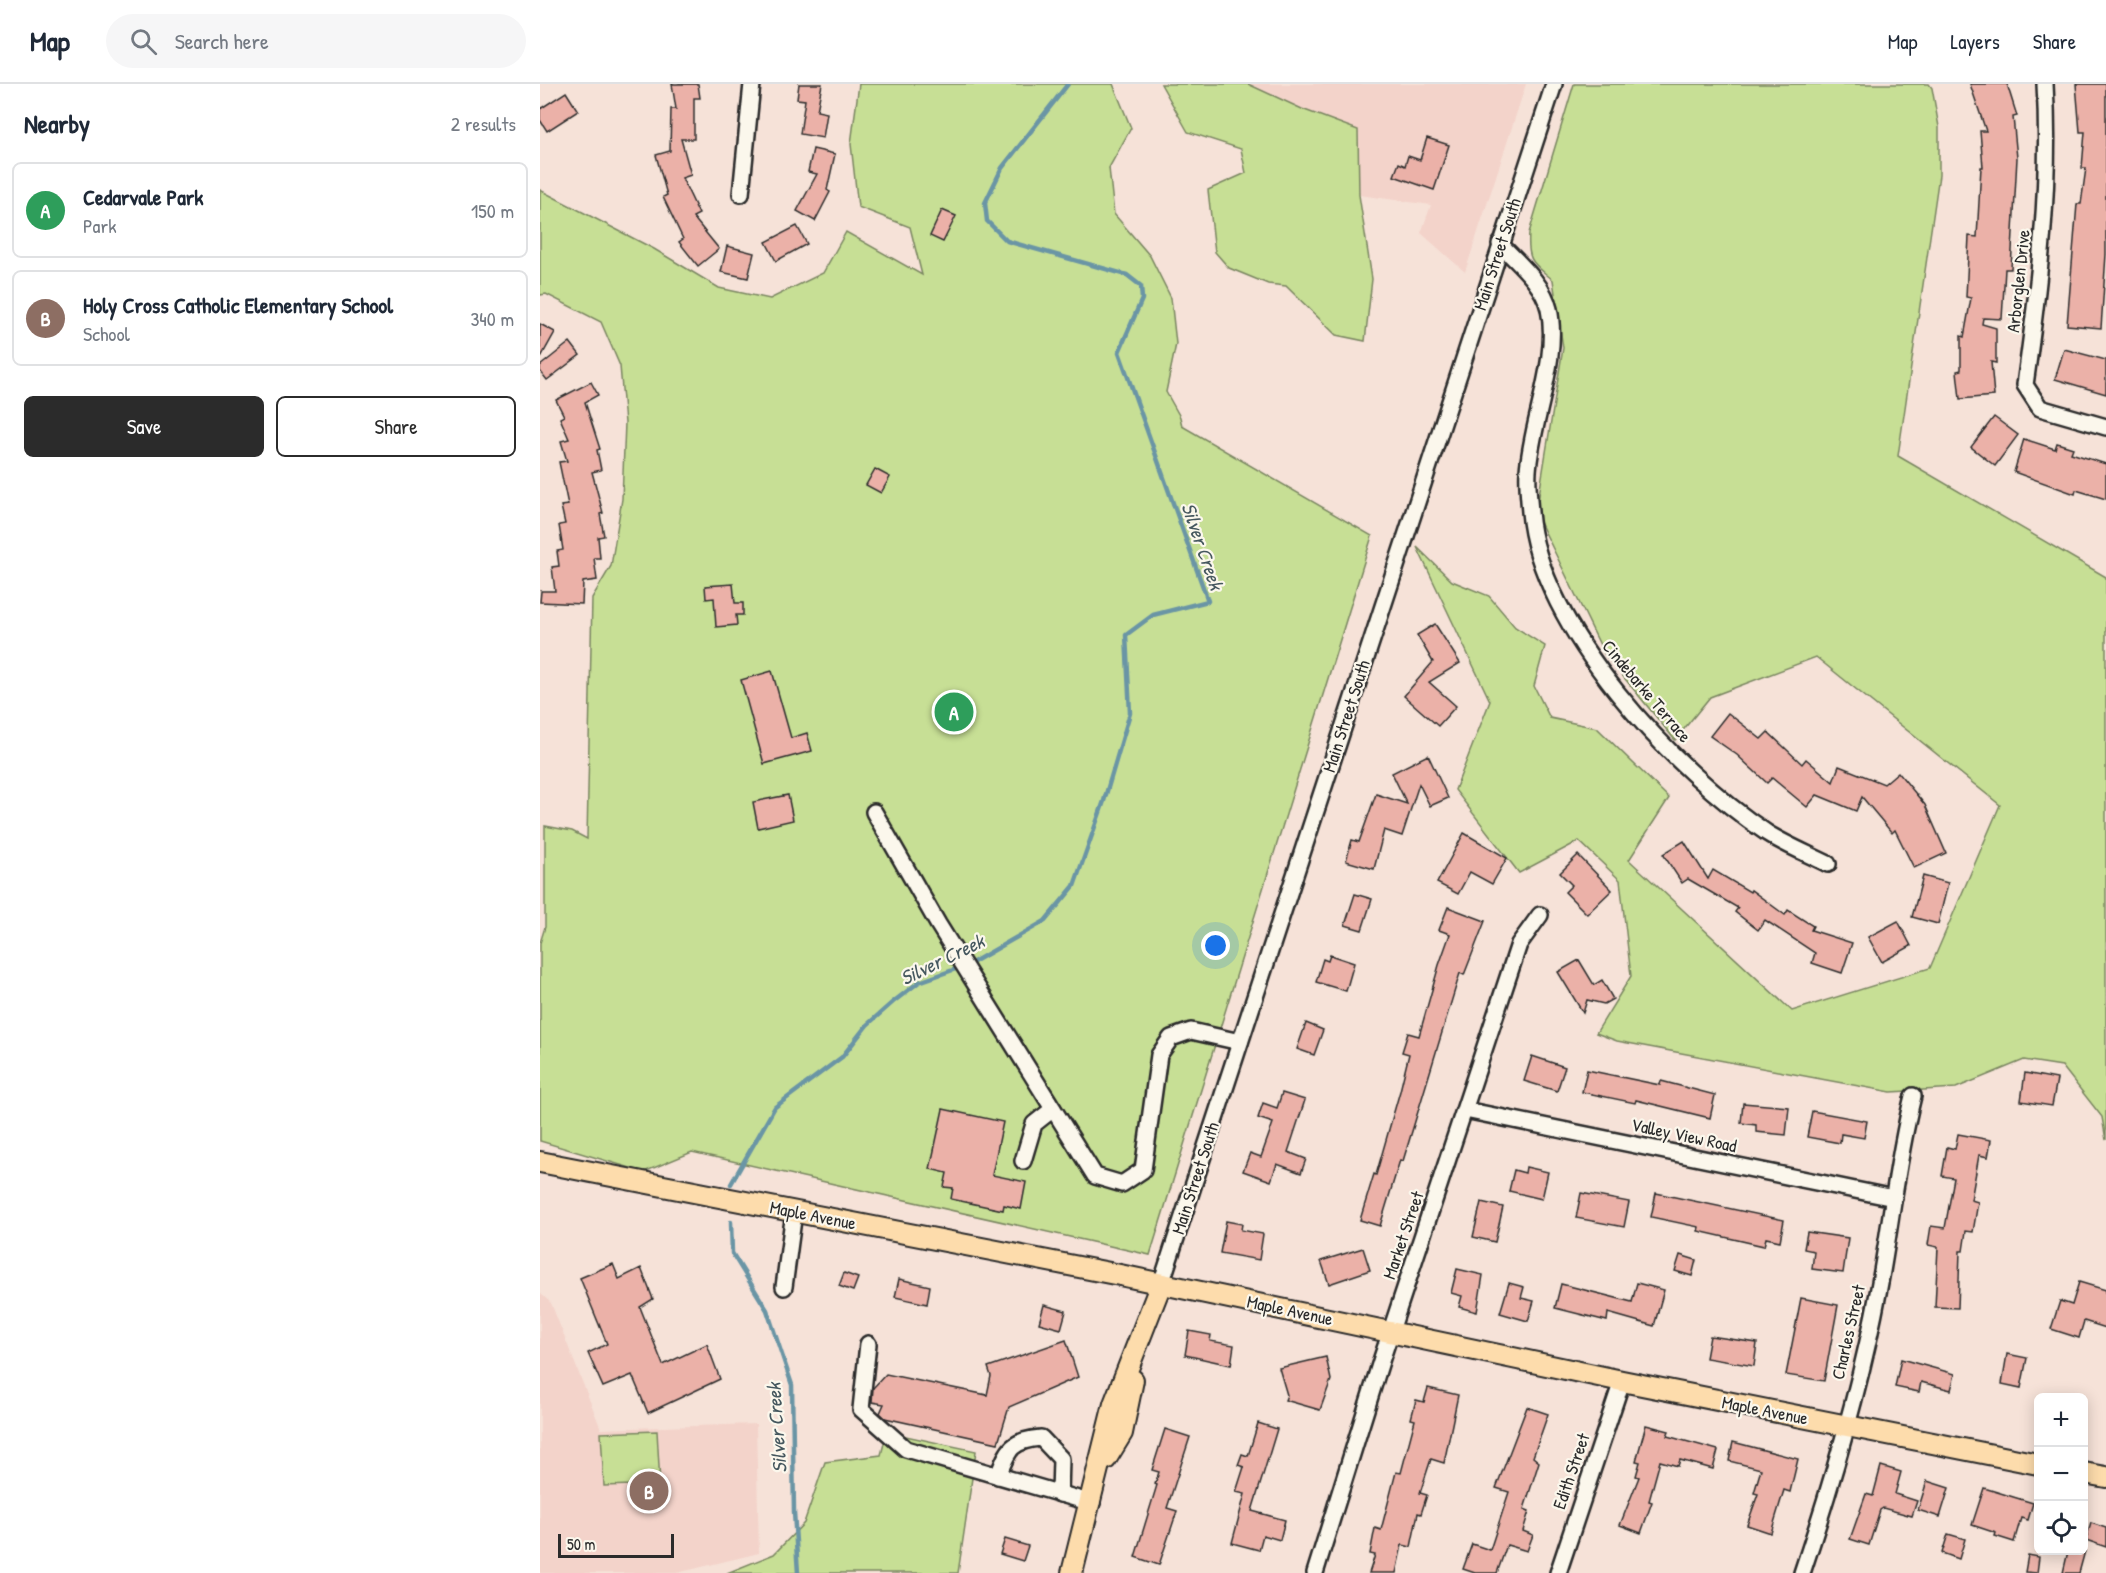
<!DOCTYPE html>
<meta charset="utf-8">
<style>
:root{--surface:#fff;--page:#f6f6f7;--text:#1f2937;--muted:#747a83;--line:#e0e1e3;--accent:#2b2b2b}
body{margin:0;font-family:"Patrick Hand",sans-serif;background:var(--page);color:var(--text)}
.controls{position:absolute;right:18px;bottom:18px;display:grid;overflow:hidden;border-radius:9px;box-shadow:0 3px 15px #0003}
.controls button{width:54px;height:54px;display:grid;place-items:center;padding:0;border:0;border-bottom:2px solid var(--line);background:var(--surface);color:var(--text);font:30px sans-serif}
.scale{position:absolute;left:18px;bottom:15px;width:116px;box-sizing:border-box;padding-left:6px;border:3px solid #2b2b2b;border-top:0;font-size:16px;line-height:21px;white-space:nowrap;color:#2b2b2b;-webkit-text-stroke:4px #fbf7ec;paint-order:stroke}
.you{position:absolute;left:676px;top:862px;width:21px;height:21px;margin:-15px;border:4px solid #fff;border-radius:50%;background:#1a73e8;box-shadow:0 0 0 9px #1a73e833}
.badge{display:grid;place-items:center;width:39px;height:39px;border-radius:50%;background:var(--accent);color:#fff;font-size:20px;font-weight:700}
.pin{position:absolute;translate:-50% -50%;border:3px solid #fff;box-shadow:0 2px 6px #0006}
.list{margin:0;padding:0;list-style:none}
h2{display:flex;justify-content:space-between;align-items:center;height:78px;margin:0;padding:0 24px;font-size:26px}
h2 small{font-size:20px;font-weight:400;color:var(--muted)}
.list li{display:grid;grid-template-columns:39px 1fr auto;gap:18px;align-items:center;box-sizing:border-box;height:96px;margin:0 12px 12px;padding:0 12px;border:2px solid var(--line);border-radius:9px}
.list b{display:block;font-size:22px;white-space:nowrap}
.list p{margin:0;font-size:20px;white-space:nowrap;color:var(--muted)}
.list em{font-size:20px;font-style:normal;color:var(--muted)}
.actions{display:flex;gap:12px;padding:18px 24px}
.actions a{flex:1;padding:14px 0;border:2px solid var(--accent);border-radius:9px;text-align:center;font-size:21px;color:var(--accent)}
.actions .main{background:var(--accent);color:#fff}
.icon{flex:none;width:33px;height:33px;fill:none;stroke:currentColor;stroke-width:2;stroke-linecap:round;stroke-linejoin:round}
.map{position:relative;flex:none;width:1566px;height:1489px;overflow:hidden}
header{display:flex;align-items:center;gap:36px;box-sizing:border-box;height:84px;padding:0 30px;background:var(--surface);border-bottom:2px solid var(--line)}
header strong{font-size:28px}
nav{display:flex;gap:33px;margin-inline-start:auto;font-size:21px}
.search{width:420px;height:54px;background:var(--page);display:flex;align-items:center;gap:15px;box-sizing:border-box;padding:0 21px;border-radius:33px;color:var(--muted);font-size:22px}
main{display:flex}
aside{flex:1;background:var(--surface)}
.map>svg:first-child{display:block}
.built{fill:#f3d3ca}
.green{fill:#c7df95;stroke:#798560;stroke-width:1.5}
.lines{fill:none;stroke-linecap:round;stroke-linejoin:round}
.stream{stroke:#6a95a5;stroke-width:4.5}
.building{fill:#ebb1a8;stroke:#2b2b2b;stroke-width:1.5}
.minor-casing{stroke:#2b2b2b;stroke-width:20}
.major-casing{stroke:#2b2b2b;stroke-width:24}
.minor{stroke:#fbf7ec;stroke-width:15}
.major{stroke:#fddcac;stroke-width:20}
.labels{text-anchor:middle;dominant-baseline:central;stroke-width:4.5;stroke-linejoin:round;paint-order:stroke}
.street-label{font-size:18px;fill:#2b2b2b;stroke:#fbf7ec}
.water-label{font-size:20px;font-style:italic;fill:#45575e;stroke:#fbf7ec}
</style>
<header>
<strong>Map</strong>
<div class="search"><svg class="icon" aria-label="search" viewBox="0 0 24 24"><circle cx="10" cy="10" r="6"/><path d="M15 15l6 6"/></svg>Search here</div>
<nav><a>Map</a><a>Layers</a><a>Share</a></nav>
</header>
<main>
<aside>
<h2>Nearby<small>2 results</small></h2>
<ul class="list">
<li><span class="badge" style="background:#2e9e5b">A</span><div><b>Cedarvale Park</b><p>Park</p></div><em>150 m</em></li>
<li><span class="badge" style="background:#8d6e63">B</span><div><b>Holy Cross Catholic Elementary School</b><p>School</p></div><em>340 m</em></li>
</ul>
<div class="actions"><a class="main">Save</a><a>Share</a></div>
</aside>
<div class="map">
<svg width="1566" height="1489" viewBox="0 0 1566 1489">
<rect width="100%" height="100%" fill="#f6e2d8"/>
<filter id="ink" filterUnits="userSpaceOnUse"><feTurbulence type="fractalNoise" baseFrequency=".0167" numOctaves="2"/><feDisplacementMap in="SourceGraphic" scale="12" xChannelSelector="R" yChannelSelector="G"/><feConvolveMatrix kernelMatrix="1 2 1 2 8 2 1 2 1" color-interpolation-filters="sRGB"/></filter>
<g filter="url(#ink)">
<!-- built -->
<g class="built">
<polygon points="708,0 986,0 925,188 881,149 891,121 819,111 818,46 762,25"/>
<polygon points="0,1209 11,1219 61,1345 216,1340 219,1469 137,1489 0,1489"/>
</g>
<!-- green -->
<g class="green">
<polygon points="319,0 573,0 591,44 569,84 574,130 610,172 631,214 636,260 626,308 640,333 642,342 832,452 610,1171 152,1068 104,1088 0,1057 0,859 5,843 5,742 32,747 47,755 52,514 71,482 82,415 85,339 80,282 61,238 6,210 0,211 0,106 114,165 179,204 230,215 283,189 306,148 382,191 370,143 318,123 311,60"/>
<polygon points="621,0 708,0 762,25 818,46 819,111 832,195 825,257 796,251 746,202 728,200 689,184 675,168 668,106 706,89 701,65 648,48"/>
<path d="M1034,0H1389L1392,4L1399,43V91L1358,372L1566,493V1056L1562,1033L1522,982L1484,976L1416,1004L1351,1008L1077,957L1056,949L1091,892L1080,796L1039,757L979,789L915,706L950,617L877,463L912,497L949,512L975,543L1005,562L994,602L1010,634L1057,644L1129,714L1089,776L1252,927L1390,884L1460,721L1276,573L1170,613L1135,656L1064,569L996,430L1023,264L1013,196C993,179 987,178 989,149Z"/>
<polygon points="117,1347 120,1400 64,1402 61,1349"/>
<polygon points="347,1348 436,1367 418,1489 187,1489 234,1470 264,1439 285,1378 341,1371"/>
</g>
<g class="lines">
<!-- stream -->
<g class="stream">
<polyline points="191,1100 235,1023 302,973 327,941 353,918 379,898 430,880 505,837 534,802 564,717 590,629 586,551 613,531 668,517 579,268 602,215 601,202 587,191 467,157 447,137 445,119 462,84 528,0"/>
<polyline points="191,1138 192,1169 227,1226 252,1301 254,1428 258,1489"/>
</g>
</g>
<!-- building -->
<g class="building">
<polygon points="132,0 158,0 160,14 154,14 154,55 141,55 151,91 142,94 159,130 153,133 179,165 158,182 139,158 143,155 123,113 127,111 116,71 130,67 131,25 136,25"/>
<polygon points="259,0 282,0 277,27 287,29 283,54 260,50 265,16 257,15"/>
<polygon points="1430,0 1467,0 1477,32 1473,33 1477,74 1471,185 1465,185 1462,235 1443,234 1442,240 1456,244 1456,279 1451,278 1454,312 1420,315 1417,287 1421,286 1421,252 1424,253 1431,214 1426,213 1429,152 1437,153 1441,83 1443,83 1440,47 1446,47"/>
<polygon points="1536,0 1566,0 1566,170 1561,244 1527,241 1537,120 1541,120 1546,84 1542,84 1545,48 1540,48"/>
<polygon points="26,8 38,27 7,47 0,36 0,25"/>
<polygon points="887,54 909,61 894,106 854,92 859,79 865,82 868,72 880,76"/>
<polygon points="273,65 295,70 287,106 290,108 275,137 257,127 277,90 268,88"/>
<polygon points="402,126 416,132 403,158 390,152"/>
<polygon points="257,142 267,160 236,177 226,158"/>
<polygon points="187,162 214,169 208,194 181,188"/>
<polygon points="0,240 15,248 0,275"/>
<polygon points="30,258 40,271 7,296 0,287 0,282"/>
<polygon points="1524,265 1566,276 1566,310 1515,295"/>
<polygon points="51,298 58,311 45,318 60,365 57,366 61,386 52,388 63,429 60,430 64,452 58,453 60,474 54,474 57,496 43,498 42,520 0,518 1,507 15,507 12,483 19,482 17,467 23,466 19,441 25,440 21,422 28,421 19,378 27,377 21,357 29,355 20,334 24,332 16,316"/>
<polygon points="1454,333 1478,351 1455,382 1431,363"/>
<polygon points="1484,355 1515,365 1517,359 1533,364 1531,369 1566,380 1566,415 1536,406 1535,410 1474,388"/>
<polygon points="335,385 350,393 341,409 326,401"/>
<polygon points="193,500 195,519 203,519 203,531 196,531 197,541 176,543 174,514 166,515 165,502"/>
<polygon points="895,540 920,579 889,598 916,622 898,642 864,612 893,578 877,551"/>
<polygon points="232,587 251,654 267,649 272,667 224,680 201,596"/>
<polygon points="1188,629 1221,655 1228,648 1262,680 1266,675 1293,698 1299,682 1344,700 1358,688 1385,721 1406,769 1374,784 1355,746 1352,749 1322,713 1316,727 1277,711 1267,723 1232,694 1227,699 1197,671 1170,652"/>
<polygon points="888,671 908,714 890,722 879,700 862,752 844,746 834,785 806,777 812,756 819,758 836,710 867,720 852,689"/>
<polygon points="248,711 253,736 218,744 213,718"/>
<polygon points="924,749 967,774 952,800 930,788 918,810 897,799"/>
<polygon points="1144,757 1168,795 1173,786 1210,808 1211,806 1245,831 1248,826 1273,842 1271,846 1312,859 1302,889 1272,879 1275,869 1225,836 1218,846 1195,828 1198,824 1148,795 1142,799 1123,770"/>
<polygon points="1038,771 1072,806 1047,830 1025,808 1032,801 1020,789"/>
<polygon points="1383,792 1408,799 1398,840 1372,833"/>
<polygon points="815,810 832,815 822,846 805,841"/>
<polygon points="908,823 945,837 924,891 920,889 863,1077 860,1076 840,1142 820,1136 834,1090 836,1091 860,1007 869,970 862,968 868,949 879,952 899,881 910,850 899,846"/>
<polygon points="1358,837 1371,862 1342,878 1328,853"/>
<polygon points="790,871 814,879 806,907 776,898 783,875 788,877"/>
<polygon points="1039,876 1054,901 1062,896 1073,915 1064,920 1047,916 1043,929 1018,888"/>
<polygon points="766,939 783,946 774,971 757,965"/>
<polygon points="992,972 1025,983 1017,1007 984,997"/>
<polygon points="1047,986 1120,1001 1121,997 1175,1011 1170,1034 1096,1016 1095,1019 1042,1008"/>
<polygon points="1485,989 1517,995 1512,1022 1481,1017"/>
<polygon points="742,1009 765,1016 748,1068 766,1075 761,1089 737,1080 731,1097 703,1087 710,1069 721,1073 733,1039 718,1034 723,1019 737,1024"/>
<polygon points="1203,1019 1249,1023 1246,1051 1216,1048 1216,1041 1201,1039"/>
<polygon points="403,1025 463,1038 452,1091 486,1098 481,1125 464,1121 463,1126 411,1115 413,1104 404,1103 407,1089 390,1085"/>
<polygon points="1272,1027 1327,1037 1324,1054 1301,1050 1300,1059 1267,1053"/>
<polygon points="1418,1050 1451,1056 1448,1073 1439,1071 1431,1116 1438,1118 1433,1148 1426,1147 1423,1167 1420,1167 1418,1224 1395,1223 1398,1163 1388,1161 1391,1142 1405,1144 1414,1094 1402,1092 1407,1063 1415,1065"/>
<polygon points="986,1083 1008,1088 1002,1115 969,1107 974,1086 985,1089"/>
<polygon points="1041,1109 1089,1118 1084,1143 1036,1134"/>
<polygon points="1116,1109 1244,1136 1240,1157 1226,1154 1224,1162 1158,1147 1159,1143 1111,1133"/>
<polygon points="941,1118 963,1123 955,1158 933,1153"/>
<polygon points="686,1137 702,1140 701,1146 723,1150 719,1176 680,1169"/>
<polygon points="1267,1148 1308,1154 1303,1189 1272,1185 1274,1167 1264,1165"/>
<polygon points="823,1164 830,1186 789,1200 781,1177"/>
<polygon points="1140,1171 1156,1176 1152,1192 1135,1187"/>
<polygon points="73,1180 79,1195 101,1184 113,1215 100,1223 123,1281 167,1260 180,1295 108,1329 92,1291 63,1303 48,1269 67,1260 40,1194"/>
<polygon points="917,1185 943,1191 937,1228 919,1223 922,1212 911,1209"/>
<polygon points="304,1189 318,1194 313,1207 299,1202"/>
<polygon points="359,1195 390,1202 387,1220 355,1213"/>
<polygon points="1539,1198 1566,1206 1566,1244 1544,1237 1539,1254 1511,1245 1520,1217 1532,1221"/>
<polygon points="969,1199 984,1203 981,1214 994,1217 988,1237 960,1229"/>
<polygon points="1097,1199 1124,1206 1114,1242 1068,1229 1067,1237 1015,1224 1021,1200 1092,1218"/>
<polygon points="1261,1214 1298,1221 1284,1297 1246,1291"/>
<polygon points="504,1221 526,1227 521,1245 499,1239"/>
<polygon points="649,1247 671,1251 670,1257 694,1261 691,1281 645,1271"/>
<polygon points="1170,1252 1217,1259 1214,1282 1166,1274"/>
<polygon points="526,1256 538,1293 469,1323 458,1359 345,1334 340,1329 344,1320 332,1318 333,1304 346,1290 447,1311 451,1292 448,1283"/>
<polygon points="1467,1270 1487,1274 1481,1304 1462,1300"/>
<polygon points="786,1273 791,1296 780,1326 745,1316 747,1311 739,1284"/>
<polygon points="1361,1275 1415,1290 1411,1306 1381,1298 1379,1308 1355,1303"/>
<polygon points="888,1304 918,1311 904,1379 891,1375 880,1409 887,1411 881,1430 878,1429 871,1463 862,1461 856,1489 829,1489 835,1471 830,1470 835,1444 841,1446 856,1388 861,1389 875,1336 871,1335 876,1316 884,1318"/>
<polygon points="987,1323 1008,1330 993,1373 999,1378 984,1425 989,1427 983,1447 993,1451 987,1467 967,1461 957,1489 935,1489 923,1485 932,1460 950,1466 969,1408 956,1404"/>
<polygon points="718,1339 737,1345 712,1427 745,1436 740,1456 723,1451 719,1466 692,1459 705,1410 696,1408 704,1383 698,1381 702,1370 708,1372"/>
<polygon points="1106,1341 1129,1347 1127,1352 1178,1366 1173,1385 1140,1376 1138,1382 1120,1377 1109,1417 1112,1418 1101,1449 1080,1441 1099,1393 1096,1392 1100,1378 1096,1377"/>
<polygon points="625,1345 650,1353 627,1424 637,1427 619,1481 595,1473 617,1401 615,1400 619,1388 612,1386"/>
<polygon points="1193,1358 1258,1375 1250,1408 1244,1406 1231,1449 1207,1441 1218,1410 1214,1409 1221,1385 1189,1377"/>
<polygon points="1341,1382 1361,1388 1355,1410 1377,1417 1372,1432 1343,1424 1340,1426 1329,1461 1310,1455 1326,1410 1333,1412"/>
<polygon points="1387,1397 1409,1404 1400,1433 1378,1426"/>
<polygon points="1444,1404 1493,1419 1488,1436 1481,1434 1474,1458 1455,1452 1456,1449 1432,1441"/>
<polygon points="1551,1439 1566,1444 1566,1463 1546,1456"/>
<polygon points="1408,1450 1425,1455 1419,1475 1402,1469"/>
<polygon points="465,1455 488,1462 483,1477 460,1470"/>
<polygon points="1528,1467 1545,1467 1539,1489 1523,1489"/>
<polygon points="1488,1471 1499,1473 1497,1489 1485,1488"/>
</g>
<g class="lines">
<!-- minor casing -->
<g class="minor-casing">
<g id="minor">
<path d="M1505,0C1511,101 1499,201 1485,301L1500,324L1566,343"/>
<polyline points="201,110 212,0"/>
<path d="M960,160C978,179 1003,199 1009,225C1020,273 991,339 988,387C987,400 989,415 990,428C999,543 1135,688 1227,749C1246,761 1268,770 1288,780"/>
<polyline points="334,728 398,840 555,1092 582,1100 603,1086 619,971 631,954 651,947 700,958"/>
<polyline points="925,1026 1354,1114"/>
<polyline points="483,1077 494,1040 513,1025"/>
<polyline points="621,1200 1014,0"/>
<polyline points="244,1203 254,1128"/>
<polyline points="328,1260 321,1325 366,1365 552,1419"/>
<path d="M458,1392C468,1366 471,1356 501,1354L521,1375L520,1410"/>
<polyline points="775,1489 842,1274 979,860 1000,831"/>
<polyline points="1018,1489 1082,1297"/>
<path d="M1262,1489C1293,1396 1321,1301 1339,1204C1351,1140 1357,1076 1373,1012"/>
</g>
</g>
<!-- major casing -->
<g class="major-casing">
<g id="major">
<polyline points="0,1078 580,1191 1082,1297 1498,1380"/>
<polyline points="566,1375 582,1349 593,1296"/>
<polyline points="1544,1389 1566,1393"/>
<polyline points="532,1489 574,1320 621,1200"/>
</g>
</g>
<!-- minor -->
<use href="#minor" class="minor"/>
<!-- major -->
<use href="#major" class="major"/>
</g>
</g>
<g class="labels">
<!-- street labels -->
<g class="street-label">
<text transform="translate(957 170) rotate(-72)">Main Street South</text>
<text transform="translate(1478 197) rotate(-84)">Arborglen Drive</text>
<text transform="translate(1107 607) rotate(50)">Cindebarke Terrace</text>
<text transform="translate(806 632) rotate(-72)">Main Street South</text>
<text transform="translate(1144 1051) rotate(12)">Valley View Road</text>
<text transform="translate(655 1094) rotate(-72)">Main Street South</text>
<text transform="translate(273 1131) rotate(11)">Maple Avenue</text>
<text transform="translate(863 1151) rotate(-71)">Market Street</text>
<text transform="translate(750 1226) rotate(12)">Maple Avenue</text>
<text transform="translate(1308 1248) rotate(-77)">Charles Street</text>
<text transform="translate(1225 1326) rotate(11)">Maple Avenue</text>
<text transform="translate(1031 1387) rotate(-71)">Edith Street</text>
</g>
<!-- water labels -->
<g class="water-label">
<text transform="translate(663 462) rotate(71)">Silver Creek</text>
<text transform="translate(402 875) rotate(-26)">Silver Creek</text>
<text transform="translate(236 1344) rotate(-94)">Silver Creek</text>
</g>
</g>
</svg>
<div class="controls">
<button>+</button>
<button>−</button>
<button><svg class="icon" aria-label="locate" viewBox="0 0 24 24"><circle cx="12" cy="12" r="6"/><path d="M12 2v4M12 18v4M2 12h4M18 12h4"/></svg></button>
</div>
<div class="scale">50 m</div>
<div class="you"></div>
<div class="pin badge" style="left:414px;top:628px;background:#2e9e5b">A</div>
<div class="pin badge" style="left:109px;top:1407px;background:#8d6e63">B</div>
</div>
</main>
